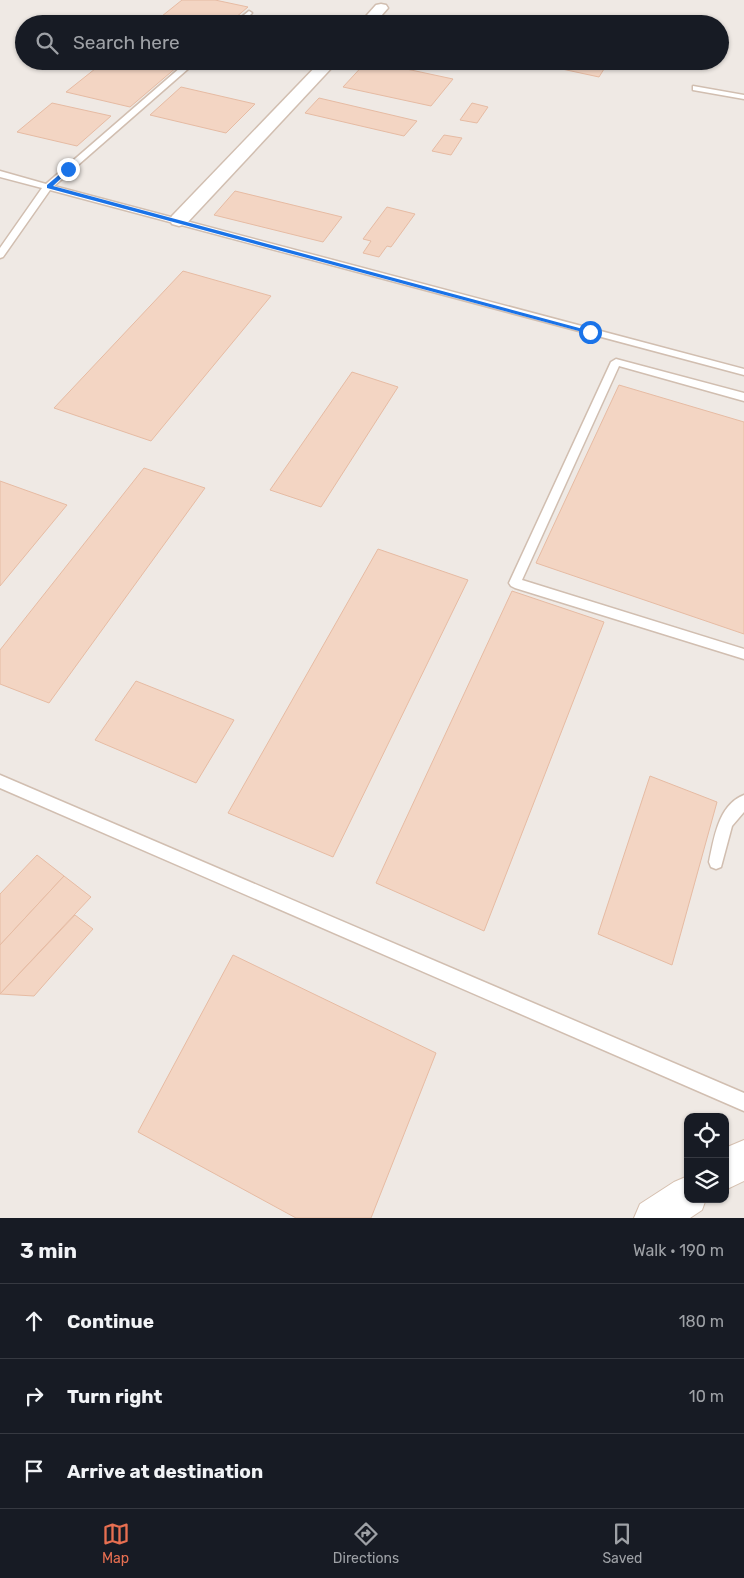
<!DOCTYPE html>
<meta charset="utf-8">
<style>
:root{--surface:#171b24;--page:#242831;--text:#f1f3f6;--muted:#9ea1a6;--line:#363941;--accent:#e76f51}
body{margin:0;font-family:Rubik,sans-serif;background:var(--page);color:var(--text)}
.controls{position:absolute;right:15px;bottom:15px;display:grid;overflow:hidden;border-radius:10px;box-shadow:0 1px 4px #0004}
.controls button{width:45px;height:45px;display:grid;place-items:center;padding:0;border:0;border-bottom:1px solid var(--line);background:var(--surface);color:var(--text);font:25px sans-serif}
.stop{position:absolute;width:15px;height:15px;margin:-11px;border:4px solid #1a73e8;border-radius:50%;background:#fff}
.stop.end{background:#1a73e8;border-color:#fff;box-shadow:0 1px 5px #0008}
.list{margin:0;padding:0;list-style:none}
h2{display:flex;justify-content:space-between;align-items:center;height:65px;margin:0;padding:0 20px;font-size:21px}
h2 small{font-size:16px;font-weight:400;color:var(--muted)}
.list li{display:grid;grid-template-columns:32px 1fr auto;gap:15px;align-items:center;box-sizing:border-box;height:75px;padding:0 20px;border-top:1px solid var(--line)}
.list b{display:block;font-size:19px;white-space:nowrap}
.list em{font-size:16px;font-style:normal;color:var(--muted)}
.icon{flex:none;width:28px;height:28px;fill:none;stroke:currentColor;stroke-width:2;stroke-linecap:round;stroke-linejoin:round}
.map{position:relative;flex:none;width:744px;height:1218px;overflow:hidden}
.search{position:absolute;background:var(--surface);box-shadow:0 1px 4px #0004;left:15px;right:15px;top:15px;height:55px;display:flex;align-items:center;gap:12px;box-sizing:border-box;padding:0 18px;border-radius:28px;color:var(--muted);font-size:19px}
.sheet{height:290px;background:var(--surface)}
nav{display:flex;justify-content:space-around;align-items:center;box-sizing:border-box;height:70px;border-top:1px solid var(--line);background:var(--surface);font-size:14px;color:var(--muted)}
nav a{display:grid;justify-items:center;gap:2px}
nav .on{color:var(--accent)}
.map>svg:first-child{display:block}
.industrial{fill:#efe9e4;fill-rule:evenodd}
.building{fill:#f3d5c3;stroke:#e6bba3}
.lines{fill:none;stroke-linecap:round;stroke-linejoin:round}
.lane-casing{stroke:#d1beb0;stroke-width:3}
.street-casing{stroke:#d1beb0;stroke-width:3}
.secondary-casing{stroke:#d6c0b0;stroke-width:2}
.lane{fill:#fff;fill-rule:evenodd}
.street{fill:#fff;fill-rule:evenodd}
.secondary{fill:#fff;fill-rule:evenodd}
.route{fill:#1a73e8}
</style>
<div class="map">
<svg width="744" height="1218" viewBox="0 0 744 1218">
<rect width="100%" height="100%" fill="#fdf6ec"/>
<!-- industrial -->
<path class="industrial" d="M0,0H744V1218H0ZM24,24H720V61H24ZM688,1117H725V1199H688Z"/>
<!-- building -->
<g class="building">
<polygon points="182,0 215,0 248,7 228,24 152,24"/>
<polygon points="105,61 184,61 130,107 66,92"/>
<polygon points="367,61 369,61 453,79 431,106 343,87"/>
<polygon points="525,61 609,61 599,77"/>
<polygon points="181,87 255,104 226,133 150,115"/>
<polygon points="319,98 417,121 404,136 305,113"/>
<polygon points="52,103 111,116 77,146 17,132"/>
<polygon points="472,103 488,107 477,123 460,120"/>
<polygon points="444,135 462,138 451,155 432,151"/>
<polygon points="235,191 342,217 323,242 214,215"/>
<polygon points="387,207 415,214 391,247 387,246 379,257 363,253 371,241 363,239"/>
<polygon points="183,271 271,296 151,441 54,408"/>
<polygon points="352,372 398,387 321,507 270,490"/>
<polygon points="619,385 744,422 744,634 536,563"/>
<polygon points="144,468 205,488 49,703 0,684 0,650"/>
<polygon points="0,481 67,505 0,586"/>
<polygon points="378,549 468,580 333,857 228,813"/>
<polygon points="512,591 604,622 484,931 376,883"/>
<polygon points="136,681 234,720 196,783 95,740"/>
<polygon points="650,776 717,802 672,965 598,934"/>
<polygon points="37,855 64,876 0,945 0,894"/>
<polygon points="64,876 91,897 0,994 0,945"/>
<polygon points="75,915 93,929 34,996 0,994"/>
<polygon points="233,955 436,1053 371,1218 296,1218 138,1132"/>
</g>
<g class="lines">
<!-- lane casing -->
<g class="lane-casing">
<g id="lane">
<polygon points="249,11 252,13 241,24 233,24"/>
<polygon points="188,61 197,61 54,186 744,369 744,375 50,190 3,257 0,258 0,248 42,188 0,177 0,171 46,184"/>
<polygon points="693,86 744,95 744,99 693,90"/>
<polygon points="616,359 744,393 744,401 619,366 522,580 744,649 744,659 515,588 511,586 509,583 611,362"/>
<polygon points="0,775 744,1093 744,1111 0,788"/>
<path d="M744,795V812L732,826L721,867L716,869L711,867L709,862C714,839 718,805 744,795Z"/>
</g>
</g>
<!-- street casing -->
<g class="street-casing">
<g id="street">
<polygon points="381,4 386,5 388,8 374,24 359,24 376,5"/>
<polygon points="321,61 338,61 186,224 179,226 172,224 170,220 172,216"/>
</g>
</g>
<!-- secondary casing -->
<g class="secondary-casing">
<g id="secondary">
<polygon points="744,1140 744,1181 725,1190 725,1148"/>
<polygon points="688,1176 688,1199 706,1199 702,1210 690,1218 634,1218 640,1204 674,1182"/>
</g>
</g>
<!-- lane -->
<use href="#lane" class="lane"/>
<!-- street -->
<use href="#street" class="street"/>
<!-- secondary -->
<use href="#secondary" class="secondary"/>
</g>
<!-- route -->
<polygon class="route" points="67,168 71,169 53,186 594,332 590,334 47,188 47,185"/>
</svg>
<div class="controls">
<button><svg class="icon" aria-label="locate" viewBox="0 0 24 24"><circle cx="12" cy="12" r="6"/><path d="M12 2v4M12 18v4M2 12h4M18 12h4"/></svg></button>
<button><svg class="icon" aria-label="layers" viewBox="0 0 24 24"><path d="M12 4l9 5-9 5-9-5zM3 14l9 5 9-5"/></svg></button>
</div>
<div class="stop" style="left:590px;top:332px"></div>
<div class="stop end" style="left:68px;top:169px"></div>
<div class="search"><svg class="icon" aria-label="search" viewBox="0 0 24 24"><circle cx="10" cy="10" r="6"/><path d="M15 15l6 6"/></svg>Search here</div>
</div>
<section class="sheet">
<h2>3 min<small>Walk · 190 m</small></h2>
<ul class="list">
<li><svg class="icon" aria-label="ahead" viewBox="0 0 24 24"><path d="M12 20V5M6 11l6-6 6 6"/></svg><div><b>Continue</b></div><em>180 m</em></li>
<li><svg class="icon" aria-label="right" viewBox="0 0 24 24"><path d="M7 20v-9h11M14 6l5 5-5 5"/></svg><div><b>Turn right</b></div><em>10 m</em></li>
<li><svg class="icon" aria-label="arrive" viewBox="0 0 24 24"><path d="M6 21V4h12l-3 4 3 4H6"/></svg><div><b>Arrive at destination</b></div></li>
</ul>
</section>
<nav>
<a class="on"><svg class="icon" aria-label="map" viewBox="0 0 24 24"><path d="M3 6l6-2 6 2 6-2v14l-6 2-6-2-6 2zM9 4v14M15 6v14"/></svg>Map</a>
<a><svg class="icon" aria-label="directions" viewBox="0 0 24 24"><path d="M12 3l9 9-9 9-9-9zM9 14v-3h6M13 9l2 2-2 2"/></svg>Directions</a>
<a><svg class="icon" aria-label="saved" viewBox="0 0 24 24"><path d="M7 4h10v16l-5-4-5 4z"/></svg>Saved</a>
</nav>
